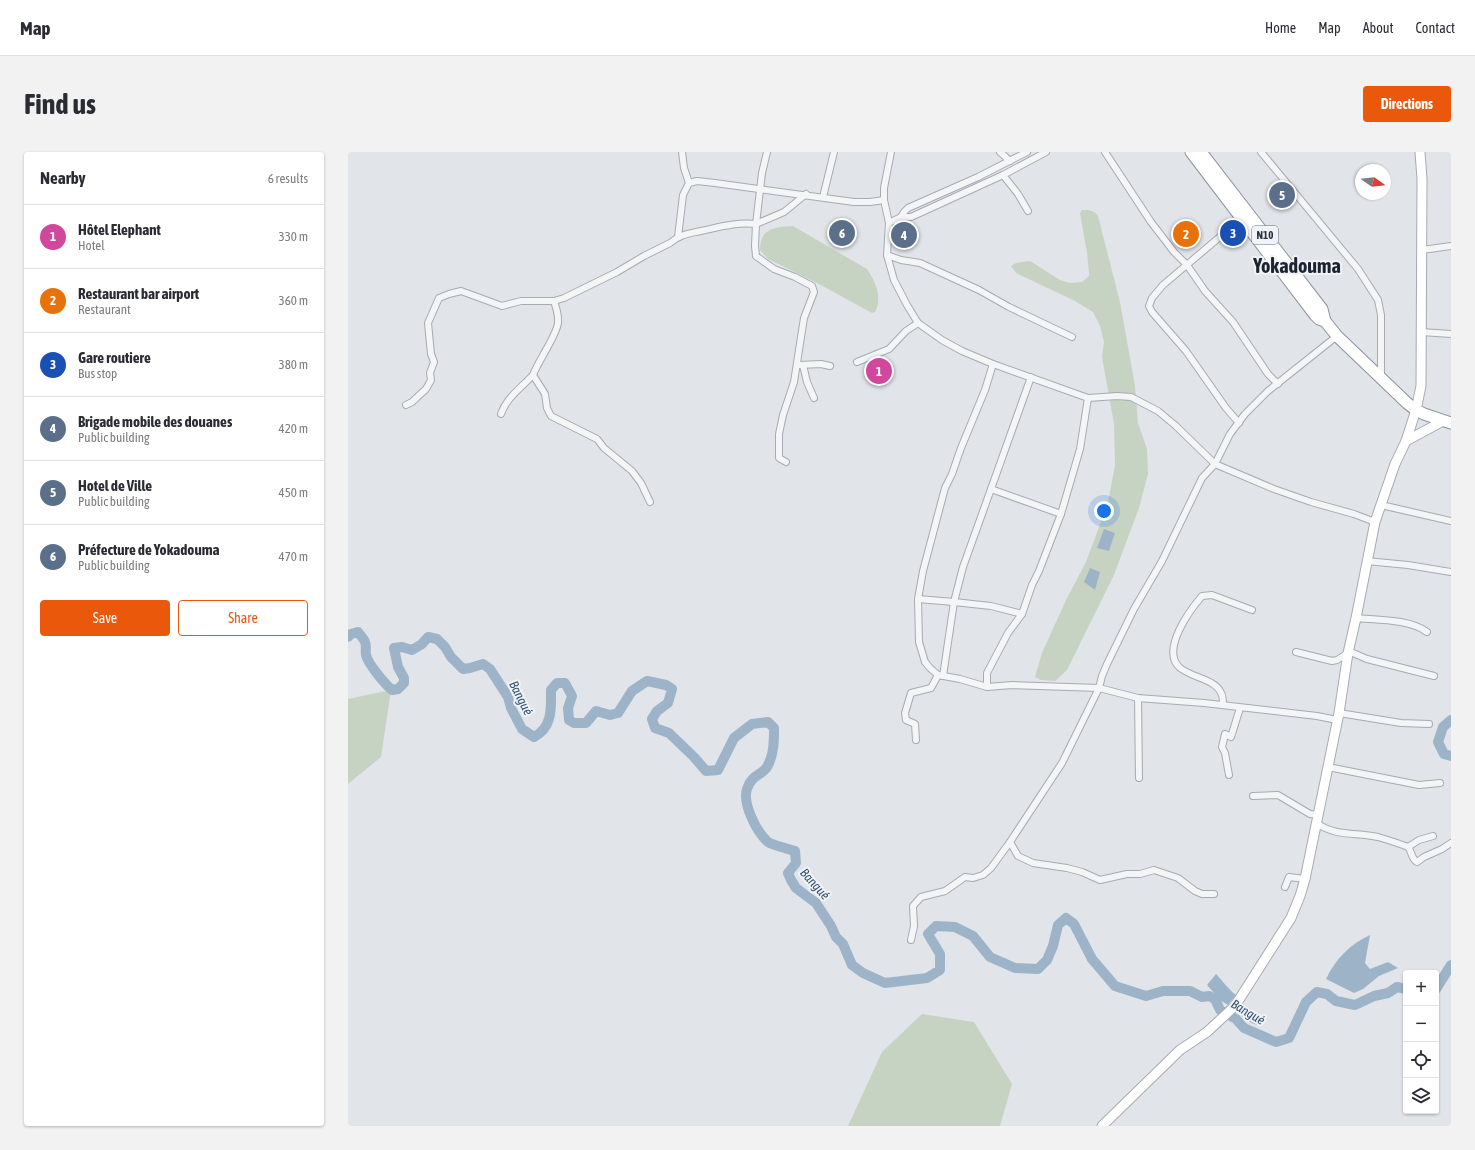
<!DOCTYPE html>
<meta charset="utf-8">
<style>
:root{--surface:#fff;--page:#f2f2f3;--text:#2b2b33;--muted:#7c7c81;--line:#e1e1e2;--accent:#ea580c}
body{margin:0;font-family:"Asap Condensed",sans-serif;background:var(--page);color:var(--text)}
.controls{position:absolute;right:12px;bottom:12px;display:grid;overflow:hidden;border-radius:4px;box-shadow:0 1px 3px #0004}
.controls button{width:36px;height:36px;display:grid;place-items:center;padding:0;border:0;border-bottom:1px solid var(--line);background:var(--surface);color:var(--text);font:20px sans-serif}
.compass{position:absolute;left:1007px;top:12px;width:36px;height:36px;border-radius:50%;background:var(--surface);box-shadow:0 1px 3px #0004;rotate:105deg}
.you{position:absolute;left:756px;top:359px;width:14px;height:14px;margin:-10px;border:3px solid #fff;border-radius:50%;background:#1a73e8;box-shadow:0 0 0 6px #1a73e833}
.badge{display:grid;place-items:center;width:26px;height:26px;border-radius:50%;background:var(--accent);color:#fff;font-size:13px;font-weight:700}
.pin{position:absolute;translate:-50% -50%;border:2px solid #fff;box-shadow:0 1px 4px #0006}
.list{margin:0;padding:0;list-style:none}
h2{display:flex;justify-content:space-between;align-items:center;height:52px;margin:0;padding:0 16px;font-size:17px}
h2 small{font-size:13px;font-weight:400;color:var(--muted)}
.list li{display:grid;grid-template-columns:26px 1fr auto;gap:12px;align-items:center;box-sizing:border-box;height:64px;padding:0 16px;border-top:1px solid var(--line)}
.list b{display:block;font-size:15px;white-space:nowrap}
.list p{margin:0;font-size:13px;white-space:nowrap;color:var(--muted)}
.list em{font-size:13px;font-style:normal;color:var(--muted)}
.actions{display:flex;gap:8px;padding:12px 16px}
.actions a{flex:1;padding:9px 0;border:1px solid var(--accent);border-radius:4px;text-align:center;font-size:14px;color:var(--accent)}
.actions .main{background:var(--accent);color:#fff}
.icon{flex:none;width:22px;height:22px;fill:none;stroke:currentColor;stroke-width:2;stroke-linecap:round;stroke-linejoin:round}
.map{position:relative;flex:none;width:1103px;height:974px;overflow:hidden;border-radius:4px}
header{display:flex;align-items:center;gap:24px;box-sizing:border-box;height:56px;padding:0 20px;background:var(--surface);border-bottom:1px solid var(--line)}
header strong{font-size:19px}
nav{display:flex;gap:22px;margin-inline-start:auto;font-size:14px}
.intro{display:flex;align-items:center;justify-content:space-between;box-sizing:border-box;height:96px;padding:0 24px}
h1{margin:0;font-size:28px}
.button{padding:10px 18px;border-radius:4px;background:var(--accent);color:#fff;font-size:14px;font-weight:700}
main{display:flex;gap:24px;padding:0 24px}
aside{flex:1;background:var(--surface);border-radius:4px;box-shadow:0 1px 3px #0004}
.map>svg:first-child{display:block}
.green{fill:#c7d3c2}
.water{fill:#9db4c8}
.lines{fill:none;stroke-linecap:round;stroke-linejoin:round}
.river{stroke:#9db4c8;stroke-width:10}
.street-casing{stroke:#a6abb3;stroke-width:8}
.secondary-casing{stroke:#a6abb3;stroke-width:11}
.highway-casing{stroke:#89939f;stroke-width:13}
.street{stroke:#f3f5f7;stroke-width:6}
.secondary{stroke:#fff;stroke-width:9}
.highway{stroke:#fff;stroke-width:11}
.labels{text-anchor:middle;dominant-baseline:central;stroke-width:4;stroke-linejoin:round;paint-order:stroke}
.shield{fill:#f0f3f7;stroke:#656d77;stroke-width:1}
.shield-label{font-size:11px;font-weight:bold;fill:#2a3340}
.water-label{font-size:13px;font-style:italic;fill:#355473;stroke:#f0f3f7}
.town-label{font-size:20px;font-weight:bold;fill:#1c2431;stroke:#f0f3f7}
</style>
<header>
<strong>Map</strong>
<nav><a>Home</a><a>Map</a><a>About</a><a>Contact</a></nav>
</header>
<div class="intro"><h1>Find us</h1><a class="button">Directions</a></div>
<main>
<aside>
<h2>Nearby<small>6 results</small></h2>
<ul class="list">
<li><span class="badge" style="background:#d1479c">1</span><div><b>Hôtel Elephant</b><p>Hotel</p></div><em>330 m</em></li>
<li><span class="badge" style="background:#e8710a">2</span><div><b>Restaurant bar airport</b><p>Restaurant</p></div><em>360 m</em></li>
<li><span class="badge" style="background:#1a4fb4">3</span><div><b>Gare routiere</b><p>Bus stop</p></div><em>380 m</em></li>
<li><span class="badge" style="background:#5c6f8a">4</span><div><b>Brigade mobile des douanes</b><p>Public building</p></div><em>420 m</em></li>
<li><span class="badge" style="background:#5c6f8a">5</span><div><b>Hotel de Ville</b><p>Public building</p></div><em>450 m</em></li>
<li><span class="badge" style="background:#5c6f8a">6</span><div><b>Préfecture de Yokadouma</b><p>Public building</p></div><em>470 m</em></li>
</ul>
<div class="actions"><a class="main">Save</a><a>Share</a></div>
</aside>
<div class="map">
<svg width="1103" height="974" viewBox="0 0 1103 974">
<rect width="100%" height="100%" fill="#e1e4e9"/>
<!-- green -->
<g class="green">
<path d="M734,58C741,58 746,58 750,64L772,150L787,234L790,271L799,297L800,322L791,356L766,423L719,518L707,529L693,528L687,525L694,501L718,448L738,410L760,351L767,313L766,272L754,205L756,190L752,174L745,160L727,149L668,121L663,114L668,111L682,109L712,128L722,131L734,130L741,124V121L739,101L732,61Z"/>
<path d="M445,74L519,117C527,129 535,145 527,160L524,161L471,132L420,107L412,98C412,76 427,75 445,74Z"/>
<polygon points="43,538 33,605 0,632 0,547"/>
<polygon points="574,862 626,870 664,932 652,974 500,974 534,900"/>
</g>
<!-- water -->
<g class="water">
<polygon points="756,377 767,381 761,399 749,396"/>
<polygon points="742,416 752,420 747,438 736,430"/>
<path d="M1022,783L1017,811L1022,817L1040,810L1050,816L1031,824L1015,837L1006,841L978,827C987,808 1002,792 1022,783Z"/>
<path d="M868,822C875,829 880,837 888,843L880,853L872,848L859,833Z"/>
<path d="M891,851C898,852 906,861 913,866L911,873C899,871 894,865 888,856Z"/>
</g>
<g class="lines">
<!-- river -->
<g class="river">
<path d="M0,485L3,482L10,480C12,483 16,487 17,490C19,494 17,499 18,503C20,512 37,532 44,538L50,537L56,531V526L50,515L46,496L54,495L64,498L74,492L80,485L89,487L97,495L103,505L115,517L122,516L135,512L142,517L160,545L163,556L174,577L186,585C205,575 203,556 203,538L209,531H217L224,544L220,556L221,568L226,571H238L248,559L262,563L270,561L284,539L299,529L318,533L324,537L320,551L309,559L304,567L307,576L321,581L346,605L358,619L370,618L386,586L404,572L420,570L426,576C426,589 426,603 419,615C414,623 403,623 399,637C394,651 409,681 420,690C424,693 441,697 447,699L448,711L440,721L443,728L448,736L468,751L483,774L488,785L495,792L504,813L515,821L537,831L579,826L592,818V802L580,782L588,774L607,775L625,784L642,805L667,816L690,817L699,808L705,794L710,773L718,766L726,772L744,807L767,834L798,844L815,839H842L854,845L861,844L867,847L872,858L888,867L896,876L928,890L941,886L958,850L969,840L979,842L988,849L1007,853L1026,844L1040,841L1049,835L1058,837"/>
<polyline points="1103,568 1095,575 1090,590 1096,602 1103,604"/>
<polyline points="1088,837 1103,813"/>
</g>
<!-- street casing -->
<g class="street-casing">
<g id="street">
<polyline points="334,0 336,16 341,31"/>
<polyline points="543,0 536,36 536,48 541,71 539,103 546,128 559,153 570,171 594,188 614,199 645,212 637,238 613,296 604,322 597,336 575,419 570,447 571,490 577,510 582,516 590,523 612,527 639,535 664,533 751,536 790,546 856,551 969,564 989,568"/>
<polyline points="652,0 662,9"/>
<polyline points="757,0 803,70 826,100 839,113 857,139 885,170 920,222 930,232"/>
<polyline points="913,0 1010,117 1030,148 1033,163 1033,225"/>
<polyline points="655,23 670,42 680,59"/>
<polyline points="475,45 486,0"/>
<polyline points="553,65 563,65 655,23 698,0"/>
<polyline points="541,71 553,65 556,60 560,56 630,25 679,0"/>
<polyline points="408,72 414,21 419,0"/>
<polyline points="408,72 436,60 458,42"/>
<polyline points="330,85 335,43 341,31 349,29 367,31 506,50 522,50 536,48"/>
<polyline points="1074,98 1103,94"/>
<polyline points="539,103 553,108 572,111 631,138 661,155 724,185"/>
<path d="M206,149C208,156 211,163 210,171C208,185 191,207 185,223L197,242L199,256L203,264L249,287L256,296L284,319L293,331L302,350"/>
<polyline points="1073,180 1103,182"/>
<polyline points="509,210 541,197 558,179 570,171"/>
<polyline points="451,213 473,212 482,214"/>
<polyline points="455,213 459,230 466,246"/>
<polyline points="740,246 769,244 783,245 810,259 828,274 867,312 926,337 963,350 1006,362 1027,370"/>
<path d="M58,253L64,250L78,237L83,228L82,221L86,210L83,202L80,171L91,146L101,142L113,139L154,154L173,149H206L216,146L269,120L296,104L322,91C333,82 339,82 353,79C372,75 388,70 408,72L407,94L408,104L426,117L447,125L464,134L466,140L456,166L446,230L435,263L431,282V306L438,310"/>
<path d="M153,262C159,245 173,236 185,223"/>
<polyline points="891,271 878,256 838,199 804,160 801,154 804,146 815,133 893,67"/>
<polyline points="643,337 683,225"/>
<polyline points="1033,353 1103,369"/>
<polyline points="1018,409 1060,413 1103,420"/>
<polyline points="570,447 606,450 595,524"/>
<polyline points="674,462 643,454 606,450 615,415 643,337 713,362"/>
<path d="M1008,466C1029,468 1062,467 1079,480"/>
<polyline points="948,500 984,509 989,508 1000,501 1005,501 1019,507 1086,524"/>
<polyline points="639,535 639,521 660,481 674,462 684,433 691,419 713,362 732,297 740,246 645,212"/>
<polyline points="790,546 791,626"/>
<path d="M875,553C875,550 875,544 873,541C868,527 841,525 831,515C813,497 842,458 854,444L864,443L904,458"/>
<polyline points="991,561 1053,571 1081,572"/>
<polyline points="568,588 567,572 558,568 557,561 563,541 583,536 590,523"/>
<polyline points="980,615 1071,633 1092,631"/>
<polyline points="881,623 877,601 874,595 877,582 883,585 892,556"/>
<polyline points="905,644 930,643 962,662 971,663"/>
<path d="M968,671C989,685 1007,680 1030,685C1040,688 1050,691 1060,695L1071,688L1085,684"/>
<polyline points="662,690 670,704 685,711 719,716 734,720 752,728 779,722 792,722 806,718 830,726 847,739 854,742 866,742"/>
<path d="M1060,695C1064,699 1063,707 1069,710L1076,705L1094,697L1103,691"/>
<polyline points="937,735 941,725 957,727"/>
<polyline points="563,788 566,774 565,754 573,745 597,739 617,725 625,726 635,723 643,716 662,690 714,611 751,536 754,524 759,512 786,457 814,409 854,326 867,312 882,282 897,262 920,239 989,184"/>
</g>
</g>
<!-- secondary casing -->
<g class="secondary-casing">
<g id="secondary">
<polyline points="1058,289 1095,269"/>
<polyline points="754,974 832,898 859,880 887,854 943,766 952,744 957,727 991,561 1000,501 1008,466 1027,370 1047,312 1058,289 1068,258 1073,234 1074,27 1072,0"/>
</g>
</g>
<!-- highway casing -->
<g class="highway-casing">
<g id="highway">
<polyline points="843,0 967,163 971,167 977,169"/>
<polyline points="853,0 974,157 977,169 989,184 1059,251 1068,258 1076,262 1103,271"/>
</g>
</g>
<!-- street -->
<use href="#street" class="street"/>
<!-- secondary -->
<use href="#secondary" class="secondary"/>
<!-- highway -->
<use href="#highway" class="highway"/>
</g>
<g class="labels">
<!-- shield labels -->
<rect class="shield" x="904" y="74" width="26" height="18" rx="3"/>
<g class="shield-label">
<text x="917" y="83">N10</text>
</g>
<!-- water labels -->
<g class="water-label">
<text transform="translate(173 546) rotate(63)">Bangué</text>
<text transform="translate(467 732) rotate(48)">Bangué</text>
<text transform="translate(900 860) rotate(31)">Bangué</text>
</g>
<!-- town labels -->
<g class="town-label">
<text x="949" y="113">Yokadouma</text>
</g>
</g>
</svg>
<div class="controls">
<button>+</button>
<button>−</button>
<button><svg class="icon" aria-label="locate" viewBox="0 0 24 24"><circle cx="12" cy="12" r="6"/><path d="M12 2v4M12 18v4M2 12h4M18 12h4"/></svg></button>
<button><svg class="icon" aria-label="layers" viewBox="0 0 24 24"><path d="M12 4l9 5-9 5-9-5zM3 14l9 5 9-5"/></svg></button>
</div>
<svg class="compass" viewBox="-18 -18 36 36"><path d="M0-13l5 13h-10z" fill="#e53935"/><path d="M0 13l5-13h-10z" fill="#7c7c81"/></svg>
<div class="you"></div>
<div class="pin badge" style="left:531px;top:219px;background:#d1479c">1</div>
<div class="pin badge" style="left:838px;top:82px;background:#e8710a">2</div>
<div class="pin badge" style="left:885px;top:81px;background:#1a4fb4">3</div>
<div class="pin badge" style="left:556px;top:83px;background:#5c6f8a">4</div>
<div class="pin badge" style="left:934px;top:43px;background:#5c6f8a">5</div>
<div class="pin badge" style="left:494px;top:81px;background:#5c6f8a">6</div>
</div>
</main>
